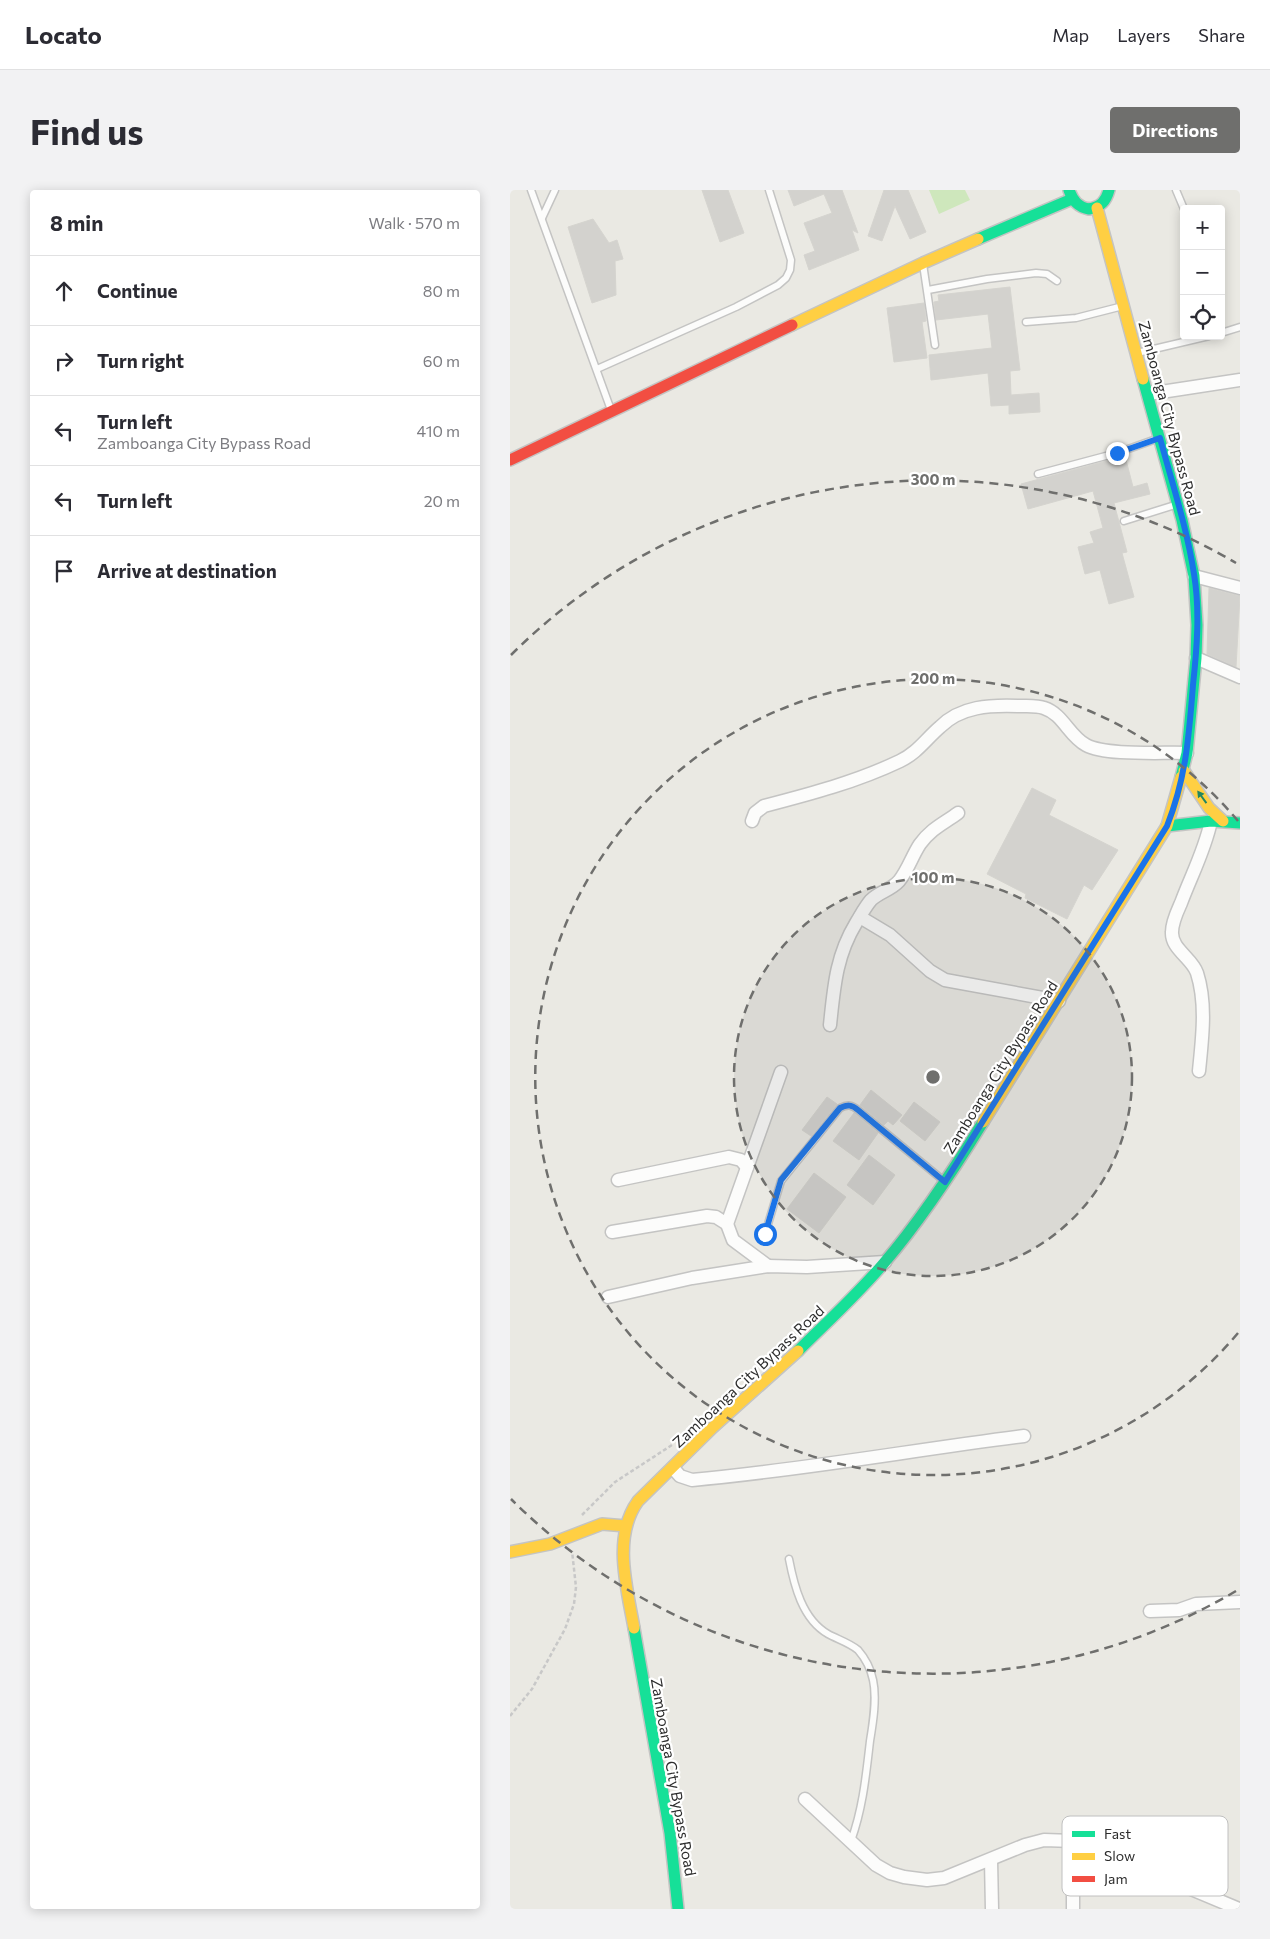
<!DOCTYPE html>
<meta charset="utf-8">
<style>
:root{--surface:#fff;--page:#f2f2f3;--text:#2b2b33;--muted:#7c7c81;--line:#e1e1e2;--accent:#6f6f6d}
body{margin:0;font-family:Commissioner,sans-serif;background:var(--page);color:var(--text)}
.controls{position:absolute;right:15px;top:15px;display:grid;overflow:hidden;border-radius:5px;box-shadow:0 2px 12px #0003}
.controls button{width:45px;height:45px;display:grid;place-items:center;padding:0;border:0;border-bottom:1px solid var(--line);background:var(--surface);color:var(--text);font:25px sans-serif}
.stop{position:absolute;width:15px;height:15px;margin:-11px;border:4px solid #1a73e8;border-radius:50%;background:#fff}
.stop.end{background:#1a73e8;border-color:#fff;box-shadow:0 1px 5px #0008}
.list{margin:0;padding:0;list-style:none}
h2{display:flex;justify-content:space-between;align-items:center;height:65px;margin:0;padding:0 20px;font-size:21px}
h2 small{font-size:16px;font-weight:400;color:var(--muted)}
.list li{display:grid;grid-template-columns:32px 1fr auto;gap:15px;align-items:center;box-sizing:border-box;height:70px;padding:0 20px;border-top:1px solid var(--line)}
.list b{display:block;font-size:19px;white-space:nowrap}
.list p{margin:0;font-size:16px;white-space:nowrap;color:var(--muted)}
.list em{font-size:16px;font-style:normal;color:var(--muted)}
.icon{flex:none;width:28px;height:28px;fill:none;stroke:currentColor;stroke-width:2;stroke-linecap:round;stroke-linejoin:round}
.map{position:relative;flex:none;width:730px;height:1719px;overflow:hidden;border-radius:5px}
header{display:flex;align-items:center;gap:30px;box-sizing:border-box;height:70px;padding:0 25px;background:var(--surface);border-bottom:1px solid var(--line)}
header strong{font-size:24px}
nav{display:flex;gap:28px;margin-inline-start:auto;font-size:18px}
.intro{display:flex;align-items:center;justify-content:space-between;box-sizing:border-box;height:120px;padding:0 30px}
h1{margin:0;font-size:35px}
.button{padding:12px 22px;border-radius:5px;background:var(--accent);color:#fff;font-size:18px;font-weight:700}
main{display:flex;gap:30px;padding:0 30px}
aside{flex:1;background:var(--surface);border-radius:5px;box-shadow:0 2px 12px #0003}
.map>svg:first-child{display:block}
.pitch{fill:#cee7bc}
.building{fill:#d3d2ce;stroke:#d5d4cf}
.lines{fill:none;stroke-linecap:round;stroke-linejoin:round}
.lane-casing{stroke:#c4c4c3;stroke-width:9}
.street-casing{stroke:#c4c4c3;stroke-width:15}
.fast-casing{stroke:#c4c4c3;stroke-width:14}
.slow-casing{stroke:#c4c4c3;stroke-width:14}
.jam-casing{stroke:#c4c4c3;stroke-width:14}
.path{stroke:#c8c8c8;stroke-width:2.5;stroke-dasharray:4 2.5;stroke-linecap:butt}
.lane{stroke:#fcfcfb;stroke-width:6}
.street{stroke:#fcfcfb;stroke-width:12}
.fast{stroke:#16e098;stroke-width:11}
.slow{stroke:#ffcf43;stroke-width:11}
.jam{stroke:#f24e42;stroke-width:11}
.oneway{fill:#228662}
.route{stroke:#1a73e8;stroke-width:6}
.ring{fill:none;stroke:#6f6f6d;stroke-width:2.5;stroke-dasharray:9 6}
.labels{text-anchor:middle;dominant-baseline:central;stroke-width:4.5;stroke-linejoin:round;paint-order:stroke}
.street-label{font-size:15px;fill:#2d2d2d;stroke:#fff}
.key{fill:#fff;stroke:#c0c0c0;stroke-width:1}
.key-label{font-size:14px;fill:#2d2d2d}
.centre{fill:#6f6f6d;stroke:#fff;stroke-width:2.5}
.ring-label{font-size:15px;text-anchor:middle;font-weight:bold;fill:#6f6f6d;stroke:#fff;stroke-width:4.5;stroke-linejoin:round;paint-order:stroke}
</style>
<header>
<strong>Locato</strong>
<nav><a>Map</a><a>Layers</a><a>Share</a></nav>
</header>
<div class="intro"><h1>Find us</h1><a class="button">Directions</a></div>
<main>
<aside>
<h2>8 min<small>Walk · 570 m</small></h2>
<ul class="list">
<li><svg class="icon" aria-label="ahead" viewBox="0 0 24 24"><path d="M12 20V5M6 11l6-6 6 6"/></svg><div><b>Continue</b></div><em>80 m</em></li>
<li><svg class="icon" aria-label="right" viewBox="0 0 24 24"><path d="M7 20v-9h11M14 6l5 5-5 5"/></svg><div><b>Turn right</b></div><em>60 m</em></li>
<li><svg class="icon" aria-label="left" viewBox="0 0 24 24"><path d="M17 20v-9H6M10 6l-5 5 5 5"/></svg><div><b>Turn left</b><p>Zamboanga City Bypass Road</p></div><em>410 m</em></li>
<li><svg class="icon" aria-label="left" viewBox="0 0 24 24"><path d="M17 20v-9H6M10 6l-5 5 5 5"/></svg><div><b>Turn left</b></div><em>20 m</em></li>
<li><svg class="icon" aria-label="arrive" viewBox="0 0 24 24"><path d="M6 21V4h12l-3 4 3 4H6"/></svg><div><b>Arrive at destination</b></div></li>
</ul>
</aside>
<div class="map">
<svg width="730" height="1719" viewBox="0 0 730 1719">
<rect width="100%" height="100%" fill="#eae9e3"/>
<!-- pitch -->
<polygon class="pitch" points="419,0 455,0 460,10 429,24"/>
<!-- building -->
<g class="building">
<polygon points="192,0 218,0 234,43 210,52"/>
<polygon points="278,0 332,0 348,43 342,40 349,60 299,80 294,65 305,61 294,33 322,23 314,4 284,16"/>
<polygon points="374,0 398,0 416,42 400,49 385,16 372,51 358,46"/>
<polygon points="83,29 99,53 107,50 113,69 105,71 106,105 82,113 58,37"/>
<polygon points="500,97 510,180 500,181 501,205 529,203 530,222 499,224 499,215 481,216 478,183 421,190 419,165 482,158 478,124 426,130 424,112 429,111 428,105"/>
<polygon points="414,113 416,131 412,132 417,168 384,172 377,118"/>
<polygon points="615,266 623,297 637,293 640,304 604,313 617,362 612,363 624,407 599,414 590,380 575,384 568,357 584,353 580,342 593,338 583,301 518,319 511,294"/>
<polygon points="699,398 730,406 726,477 697,464"/>
<polygon points="522,598 546,610 539,625 608,660 582,700 574,695 557,729 515,708 516,704 477,684"/>
<polygon points="361,900 392,925 383,935 378,931 374,935 350,915"/>
<polygon points="317,907 327,914 301,946 292,940"/>
<polygon points="404,912 430,932 415,951 390,931"/>
<polygon points="344,923 368,943 349,970 323,951"/>
<polygon points="359,965 385,985 363,1015 337,995"/>
<polygon points="304,983 336,1007 309,1043 277,1019"/>
</g>
<g class="lines">
<!-- lane casing -->
<g class="lane-casing">
<g id="lane">
<polyline points="21,0 101,220"/>
<polyline points="666,0 674,19"/>
<polyline points="32,28 45,0"/>
<polyline points="413,74 425,155"/>
<polyline points="418,100 477,89 526,83 537,84 547,91"/>
<polyline points="516,132 566,128 613,116"/>
<polyline points="711,143 730,137"/>
<polyline points="627,163 699,146"/>
<polyline points="87,179 226,117 268,95 276,88 280,80 281,70 259,0"/>
<polyline points="528,284 607,263 649,248"/>
<polyline points="614,331 668,314"/>
<path d="M255,1044L271,991L330,918C338,914 342,915 348,920L434,991"/>
<path d="M279,1369C284,1395 292,1429 318,1444C327,1449 340,1453 348,1460C355,1468 361,1480 363,1490C367,1508 363,1533 360,1551C356,1585 353,1618 341,1651"/>
</g>
</g>
<!-- street casing -->
<g class="street-casing">
<g id="street">
<polyline points="638,204 730,190"/>
<polyline points="684,386 730,398"/>
<polyline points="686,468 730,487"/>
<path d="M242,631L245,623L254,616C300,604 346,592 390,571C407,563 416,549 430,537C451,516 480,515 508,516C516,516 527,515 534,518C553,524 559,546 576,555C596,566 653,562 677,563"/>
<polyline points="350,727 380,745 420,781 435,790 549,811"/>
<path d="M320,835C324,797 326,766 346,733C351,725 355,717 361,710C369,702 381,700 389,691C398,680 402,666 410,654C422,638 433,634 448,623"/>
<path d="M689,881C692,850 697,814 687,783C682,768 661,759 662,742C662,732 667,722 671,713C681,686 695,660 701,631"/>
<polyline points="108,990 219,967 231,970 237,977"/>
<polyline points="217,1034 271,882"/>
<polyline points="102,1042 197,1026 206,1027 217,1034 223,1050 258,1076"/>
<polyline points="98,1107 182,1088 258,1076 297,1077 375,1072"/>
<path d="M163,1278L170,1286L182,1290C293,1280 403,1260 514,1246"/>
<polyline points="640,1421 669,1420 686,1414 730,1412"/>
<polyline points="295,1609 366,1675 380,1683 394,1687 417,1690 434,1688 515,1655 534,1650 563,1651 576,1655 729,1719"/>
<polyline points="563,1651 563,1719"/>
<polyline points="481,1670 482,1719"/>
</g>
</g>
<!-- fast casing -->
<g class="fast-casing">
<g id="fast">
<path d="M559,0C563,11 568,17 579,19C591,17 596,11 599,0"/>
<polyline points="468,49 562,9"/>
<polyline points="633,189 672,330 684,386 687,435 686,468 677,563 671,587"/>
<polyline points="657,636 701,631 730,633"/>
<path d="M288,1161C317,1132 347,1105 374,1073C411,1030 443,981 473,932"/>
<polyline points="124,1438 160,1643 168,1719"/>
</g>
</g>
<!-- slow casing -->
<g class="slow-casing">
<g id="slow">
<polyline points="587,18 633,189"/>
<polyline points="282,135 413,73 468,49"/>
<polyline points="674,581 699,618 713,631"/>
<polyline points="473,932 657,636 671,587"/>
<polyline points="0,1362 40,1354 92,1334 116,1336"/>
<path d="M124,1438C117,1398 102,1347 128,1311L202,1238L288,1161"/>
</g>
</g>
<!-- jam casing -->
<g class="jam-casing">
<polyline id="jam" points="0,270 282,135"/>
</g>
<!-- path -->
<g class="path">
<polyline points="72,1325 105,1292 162,1255"/>
<polyline points="0,1526 22,1499 55,1439 64,1414 66,1397 62,1361"/>
</g>
<!-- lane -->
<use href="#lane" class="lane"/>
<!-- street -->
<use href="#street" class="street"/>
<!-- fast -->
<use href="#fast" class="fast"/>
<!-- slow -->
<use href="#slow" class="slow"/>
<!-- jam -->
<use href="#jam" class="jam"/>
</g>
<!-- one-way arrows -->
<defs><path id="oneway-solid" d="M-6-.8H1V-3.2L6.5 0L1 3.2V.8H-6Z" transform="scale(1.25)"/></defs>
<use class="oneway" href="#oneway-solid" transform="translate(692 607) rotate(-126)"/>
<g class="lines">
<!-- route -->
<path class="route" d="M255,1044L271,990L330,918C338,914 342,915 348,920L435,992L657,636C676,588 679,546 683,495C687,458 690,420 684,384C677,338 662,293 650,248L607,263"/>
</g>
<!-- distance rings -->
<circle cx="423" cy="887" r="199" fill="#6f6f6d" fill-opacity=".12"/>
<g class="ring">
<circle cx="423" cy="887" r="199"/>
<path d="M728 1143A398 398 0 1 1 728 631"/>
<path d="M726 1401A597 597 0 0 1 1 1309M1 465A597 597 0 0 1 726 373"/>
</g>
<g class="labels">
<!-- street labels -->
<g class="street-label">
<text transform="translate(660 228) rotate(75)">Zamboanga City Bypass Road</text>
<text transform="translate(490 877) rotate(-58)">Zamboanga City Bypass Road</text>
<text transform="translate(238 1186) rotate(-43)">Zamboanga City Bypass Road</text>
<text transform="translate(164 1587) rotate(80)">Zamboanga City Bypass Road</text>
</g>
</g>
<!-- legend -->
<rect x="552" y="1626" width="166" height="80" rx="8" class="key"/>
<rect x="562" y="1641" width="23" height="6" fill="#16e098"/>
<rect x="562" y="1663" width="23" height="7" fill="#ffcf43"/>
<rect x="562" y="1686" width="23" height="6" fill="#f24e42"/>
<g class="key-label">
<text x="594" y="1649">Fast</text>
<text x="594" y="1671">Slow</text>
<text x="594" y="1694">Jam</text>
</g>
<circle cx="423" cy="887" r="8" class="centre"/>
<g class="ring-label">
<text x="423" y="295">300 m</text>
<text x="423" y="494">200 m</text>
<text x="423" y="693">100 m</text>
</g>
</svg>
<div class="controls">
<button>+</button>
<button>−</button>
<button><svg class="icon" aria-label="locate" viewBox="0 0 24 24"><circle cx="12" cy="12" r="6"/><path d="M12 2v4M12 18v4M2 12h4M18 12h4"/></svg></button>
</div>
<div class="stop" style="left:255px;top:1044px"></div>
<div class="stop end" style="left:607px;top:263px"></div>
</div>
</main>
